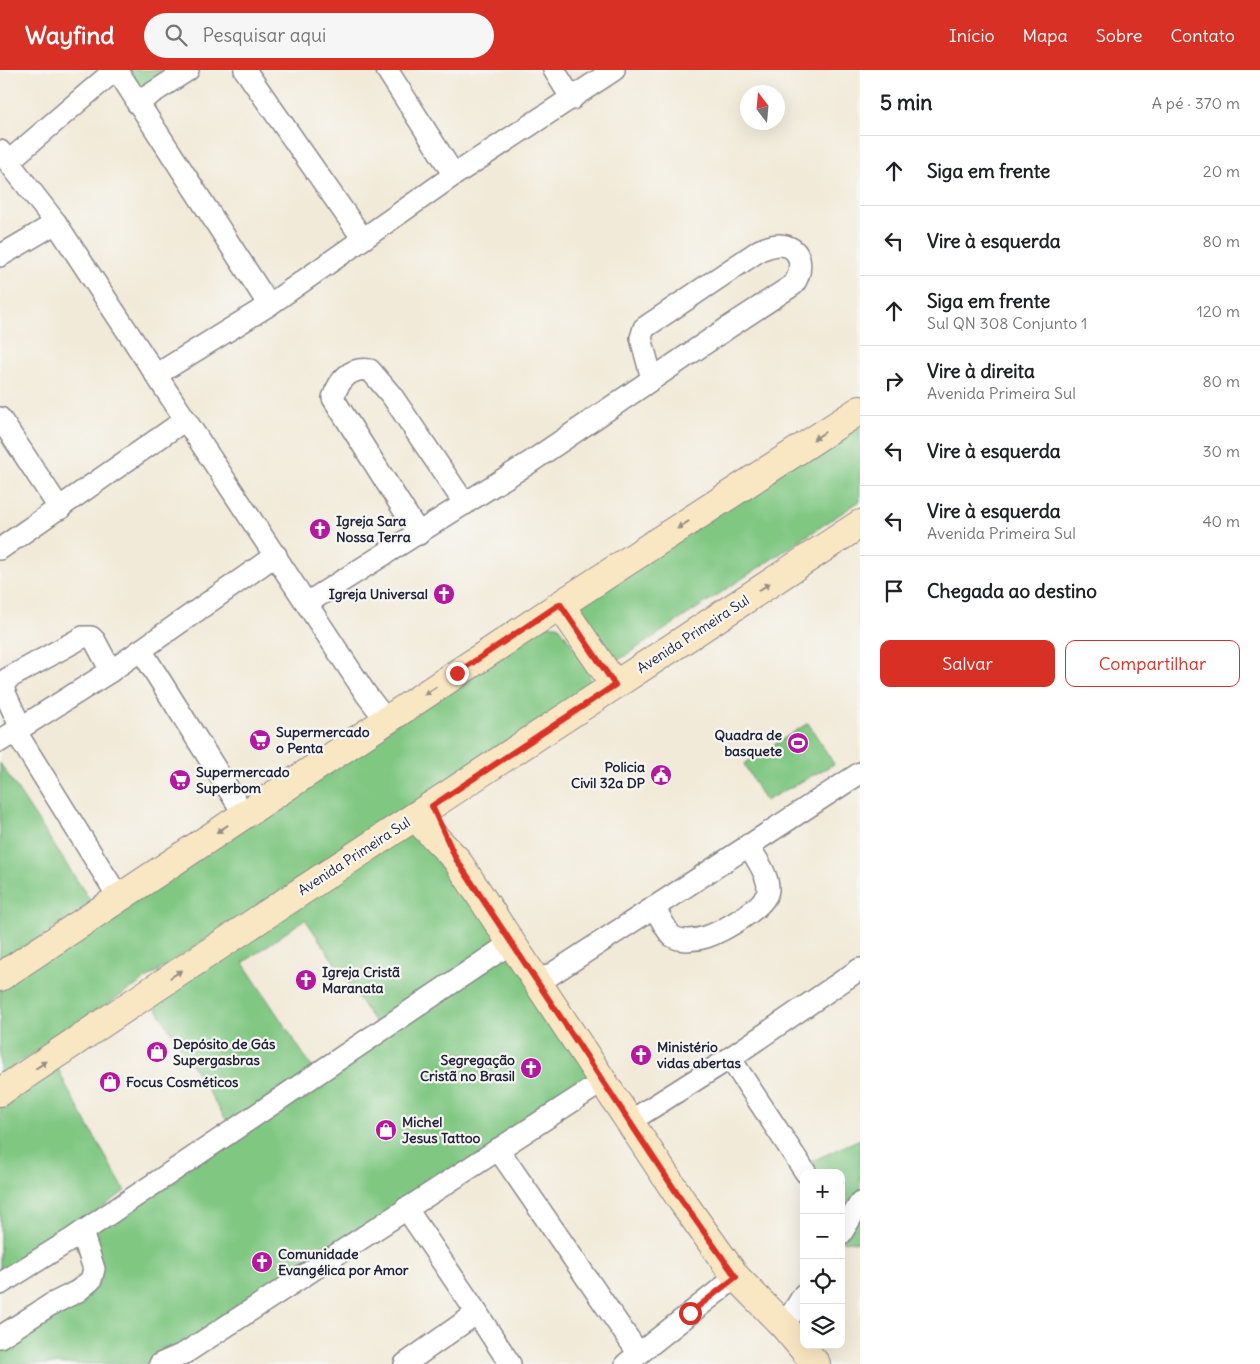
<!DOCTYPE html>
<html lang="pt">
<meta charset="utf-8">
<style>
:root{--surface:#fff;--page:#f6f6f6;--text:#202124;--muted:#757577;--line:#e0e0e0;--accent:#d93025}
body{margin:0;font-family:Delius,sans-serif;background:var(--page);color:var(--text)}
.controls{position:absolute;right:15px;bottom:15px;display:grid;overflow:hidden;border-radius:10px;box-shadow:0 5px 20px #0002}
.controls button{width:45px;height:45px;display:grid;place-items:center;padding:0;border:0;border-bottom:1px solid var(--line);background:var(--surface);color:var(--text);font:25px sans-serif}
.compass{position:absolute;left:740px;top:15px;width:45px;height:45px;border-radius:50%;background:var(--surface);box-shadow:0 5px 20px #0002;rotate:344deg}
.stop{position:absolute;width:15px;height:15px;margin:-11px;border:4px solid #d93025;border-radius:50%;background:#fff}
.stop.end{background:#d93025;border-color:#fff;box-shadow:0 1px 5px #0008}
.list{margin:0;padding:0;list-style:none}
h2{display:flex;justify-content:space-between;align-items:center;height:65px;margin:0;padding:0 20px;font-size:21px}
h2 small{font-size:16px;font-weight:400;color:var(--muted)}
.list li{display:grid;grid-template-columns:32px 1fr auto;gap:15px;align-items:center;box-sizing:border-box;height:70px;padding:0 20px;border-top:1px solid var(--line)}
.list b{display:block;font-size:19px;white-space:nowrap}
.list p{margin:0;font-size:16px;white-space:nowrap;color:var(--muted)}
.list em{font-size:16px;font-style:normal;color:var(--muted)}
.actions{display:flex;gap:10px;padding:15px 20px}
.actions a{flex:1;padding:11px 0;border:1px solid var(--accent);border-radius:10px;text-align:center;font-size:18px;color:var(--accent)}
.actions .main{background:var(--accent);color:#fff}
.icon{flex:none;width:28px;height:28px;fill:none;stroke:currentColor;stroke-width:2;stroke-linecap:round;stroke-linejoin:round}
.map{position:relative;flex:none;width:860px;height:1294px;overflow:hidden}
header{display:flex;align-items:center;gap:30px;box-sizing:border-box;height:70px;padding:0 25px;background:var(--accent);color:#fff}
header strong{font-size:24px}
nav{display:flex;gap:28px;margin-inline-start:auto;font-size:18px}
.search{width:350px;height:45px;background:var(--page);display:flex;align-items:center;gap:12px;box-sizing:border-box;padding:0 18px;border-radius:28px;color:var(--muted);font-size:19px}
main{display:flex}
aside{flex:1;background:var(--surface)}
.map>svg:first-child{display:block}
.green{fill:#80c782;stroke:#51745e;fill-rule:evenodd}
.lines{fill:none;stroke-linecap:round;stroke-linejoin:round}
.street-casing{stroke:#8a868a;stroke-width:24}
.secondary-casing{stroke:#8a868a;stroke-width:30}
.street{stroke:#fff;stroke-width:21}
.secondary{stroke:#f9e7c3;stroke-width:28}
.oneway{fill:#988e86}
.route{stroke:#d93025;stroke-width:6}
.labels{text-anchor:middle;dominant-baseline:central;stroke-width:4.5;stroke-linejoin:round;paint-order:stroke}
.poi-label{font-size:14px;font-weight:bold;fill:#22223b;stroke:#f6f6f2;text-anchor:start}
.street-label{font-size:14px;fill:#22223b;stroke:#f6f6f2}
</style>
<header>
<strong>Wayfind</strong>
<div class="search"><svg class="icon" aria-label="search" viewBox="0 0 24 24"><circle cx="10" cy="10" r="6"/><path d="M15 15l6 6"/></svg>Pesquisar aqui</div>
<nav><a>Início</a><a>Mapa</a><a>Sobre</a><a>Contato</a></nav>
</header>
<main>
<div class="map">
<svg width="860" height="1294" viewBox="0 0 860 1294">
<rect width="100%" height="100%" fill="#f6f6f2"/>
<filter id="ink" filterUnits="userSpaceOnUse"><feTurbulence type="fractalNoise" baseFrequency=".02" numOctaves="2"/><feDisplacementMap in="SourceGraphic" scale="10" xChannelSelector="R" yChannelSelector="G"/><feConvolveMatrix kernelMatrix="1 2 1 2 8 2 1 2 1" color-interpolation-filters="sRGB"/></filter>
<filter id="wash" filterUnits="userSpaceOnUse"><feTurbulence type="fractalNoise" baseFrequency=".0096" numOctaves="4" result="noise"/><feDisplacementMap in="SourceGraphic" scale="20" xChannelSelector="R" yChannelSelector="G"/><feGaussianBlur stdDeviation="1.12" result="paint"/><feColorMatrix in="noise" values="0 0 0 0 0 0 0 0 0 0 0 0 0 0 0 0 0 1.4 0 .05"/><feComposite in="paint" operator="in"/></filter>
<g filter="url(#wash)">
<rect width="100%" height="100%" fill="#f2ead8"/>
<!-- green -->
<g class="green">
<polygon points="117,0 188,0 137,33"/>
<polygon points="860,348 860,431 617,591 574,533"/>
<polygon points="546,555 558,555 588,598 591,616 0,1005 0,917"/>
<polygon points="808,653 834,694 765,731 744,694"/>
<polygon points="0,693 92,833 0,894"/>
<path d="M425,739L599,1011L163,1294H0V1261L92,1202L72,1169L230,1056L153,933ZM305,849L380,960L316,1003L243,893Z"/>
<polygon points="57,996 67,1018 125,1121 0,1210 0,1023"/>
<polygon points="860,1069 860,1172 842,1171 841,1103 804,1103 797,1098"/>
</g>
</g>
<g filter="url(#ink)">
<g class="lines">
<!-- street casing -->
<g class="street-casing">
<g id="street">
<polyline points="117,0 269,235"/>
<polyline points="245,0 363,169"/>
<polyline points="387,0 454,105"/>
<polyline points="554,0 572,29"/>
<polyline points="137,33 188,0"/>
<polyline points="0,81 56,153 366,624 386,650"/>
<polyline points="9,91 115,0"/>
<polyline points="0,186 56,153"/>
<polyline points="156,305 269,235 454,105 614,0"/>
<polyline points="0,348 60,439"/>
<path d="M419,464L333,328C339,310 350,297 370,300L392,326L465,434"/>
<polyline points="0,479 185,350"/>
<path d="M307,533L529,393L729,257L793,215C802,203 804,181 786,176C777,173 768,177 760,180L644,258L641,268L652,309"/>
<polyline points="141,580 244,744"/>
<polyline points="21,658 4,621 4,616 7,609 83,567 91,567 95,571 111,601"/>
<polyline points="16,662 119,828"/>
<polyline points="0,671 111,601 276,485"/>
<path d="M654,837C659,844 666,861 672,866C680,872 697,870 706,867C721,862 767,837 768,820C769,805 755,787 748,775"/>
<polyline points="538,913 860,703"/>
<polyline points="730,988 806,1103"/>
<polyline points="629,1052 730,988 860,899"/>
<polyline points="498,1079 639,1284"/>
<polyline points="841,1164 860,1133"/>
<polyline points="0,1214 72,1169 511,873"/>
<polyline points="477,1243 510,1294"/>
<polyline points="784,1256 804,1224"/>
<polyline points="0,1267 50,1235 78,1221 91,1210 94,1199 82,1162"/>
<polyline points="160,1294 185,1283 602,1012"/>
<polyline points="405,1294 477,1243 406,1138"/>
<polyline points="626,1294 736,1207"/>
</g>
</g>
<!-- secondary casing -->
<g class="secondary-casing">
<g id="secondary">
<polyline points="560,535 615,615"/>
<polyline points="415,747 456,789 682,1131 736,1207 784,1256 816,1294"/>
<polyline points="0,907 560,535 860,340"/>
<path d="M0,1022C285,830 573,643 860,454"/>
</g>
</g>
<!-- street -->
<use href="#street" class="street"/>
<!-- secondary -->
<use href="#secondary" class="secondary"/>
</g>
<!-- one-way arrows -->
<defs><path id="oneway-solid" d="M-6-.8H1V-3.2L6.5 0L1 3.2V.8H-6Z" transform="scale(1.25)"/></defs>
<g class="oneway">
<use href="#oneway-solid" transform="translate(819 366) rotate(147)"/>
<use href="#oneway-solid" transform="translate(683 455) rotate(147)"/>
<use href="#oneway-solid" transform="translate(764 517) rotate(-33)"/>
<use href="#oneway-solid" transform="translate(430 621) rotate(147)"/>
<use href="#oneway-solid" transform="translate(222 759) rotate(146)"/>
<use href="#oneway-solid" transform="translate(176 904) rotate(-34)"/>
<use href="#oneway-solid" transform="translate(41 995) rotate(-34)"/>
</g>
</g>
<g class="lines" filter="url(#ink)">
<!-- route -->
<polyline class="route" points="457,603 560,534 615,615 432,736 456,789 682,1131 736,1207 690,1243"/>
</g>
<!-- icons -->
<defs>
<g id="church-disc" transform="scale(1.125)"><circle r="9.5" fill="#b5179e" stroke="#f6f6f2"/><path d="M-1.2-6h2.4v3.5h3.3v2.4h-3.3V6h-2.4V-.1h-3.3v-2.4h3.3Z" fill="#fff"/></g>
<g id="supermarket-disc" transform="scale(1.125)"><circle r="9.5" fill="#b5179e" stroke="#f6f6f2"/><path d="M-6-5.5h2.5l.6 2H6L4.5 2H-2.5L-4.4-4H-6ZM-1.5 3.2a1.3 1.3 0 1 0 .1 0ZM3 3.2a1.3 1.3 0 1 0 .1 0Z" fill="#fff"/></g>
<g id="stadium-disc" transform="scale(1.125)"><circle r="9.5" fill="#b5179e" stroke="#f6f6f2"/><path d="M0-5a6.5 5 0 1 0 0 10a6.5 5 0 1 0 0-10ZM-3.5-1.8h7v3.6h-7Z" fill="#fff"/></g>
<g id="civic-disc" transform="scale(1.125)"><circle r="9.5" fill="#b5179e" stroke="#f6f6f2"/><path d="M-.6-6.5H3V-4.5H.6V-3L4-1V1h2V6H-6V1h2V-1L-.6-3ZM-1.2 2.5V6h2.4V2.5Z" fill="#fff"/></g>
<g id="shop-disc" transform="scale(1.125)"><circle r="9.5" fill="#b5179e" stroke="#f6f6f2"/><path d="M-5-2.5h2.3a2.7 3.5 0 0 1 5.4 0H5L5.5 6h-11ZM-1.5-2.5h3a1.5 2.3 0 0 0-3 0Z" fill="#fff"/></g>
</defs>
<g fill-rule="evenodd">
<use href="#church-disc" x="320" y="459"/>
<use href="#church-disc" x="444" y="524"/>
<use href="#supermarket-disc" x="260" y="670"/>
<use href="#stadium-disc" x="798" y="673"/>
<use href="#civic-disc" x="661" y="705"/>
<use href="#supermarket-disc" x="180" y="710"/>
<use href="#church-disc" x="306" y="910"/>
<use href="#shop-disc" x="157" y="982"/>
<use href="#church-disc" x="641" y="985"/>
<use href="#church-disc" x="531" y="998"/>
<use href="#shop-disc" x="110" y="1012"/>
<use href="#shop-disc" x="386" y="1060"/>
<use href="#church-disc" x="262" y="1192"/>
</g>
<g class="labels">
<!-- poi labels -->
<g class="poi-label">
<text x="336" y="451">Igreja Sara<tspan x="336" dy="16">Nossa Terra</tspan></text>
<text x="428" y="524" text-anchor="end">Igreja Universal</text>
<text x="276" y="662">Supermercado<tspan x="276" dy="16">o Penta</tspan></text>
<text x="782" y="665" text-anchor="end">Quadra de<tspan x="782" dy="16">basquete</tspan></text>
<text x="645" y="697" text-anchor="end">Policia<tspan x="645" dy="16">Civil 32a DP</tspan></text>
<text x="196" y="702">Supermercado<tspan x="196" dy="16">Superbom</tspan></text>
<text x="322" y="902">Igreja Cristã<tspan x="322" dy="16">Maranata</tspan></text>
<text x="173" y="974">Depósito de Gás<tspan x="173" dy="16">Supergasbras</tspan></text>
<text x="657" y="977">Ministério<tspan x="657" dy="16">vidas abertas</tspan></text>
<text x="515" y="990" text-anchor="end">Segregação<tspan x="515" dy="16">Cristã no Brasil</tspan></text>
<text x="126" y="1012">Focus Cosméticos</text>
<text x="402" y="1052">Michel<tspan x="402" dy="16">Jesus Tattoo</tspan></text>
<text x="278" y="1184">Comunidade<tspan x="278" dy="16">Evangélica por Amor</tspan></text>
</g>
<!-- street labels -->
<g class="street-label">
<text transform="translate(693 564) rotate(-33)">Avenida Primeira Sul</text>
<text transform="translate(354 786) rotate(-33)">Avenida Primeira Sul</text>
</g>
</g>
</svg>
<div class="controls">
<button>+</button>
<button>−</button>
<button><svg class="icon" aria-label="locate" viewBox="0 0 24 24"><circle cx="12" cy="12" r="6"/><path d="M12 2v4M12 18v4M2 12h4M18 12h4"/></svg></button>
<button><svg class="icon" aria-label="layers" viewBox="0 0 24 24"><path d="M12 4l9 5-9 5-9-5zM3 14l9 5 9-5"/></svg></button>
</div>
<svg class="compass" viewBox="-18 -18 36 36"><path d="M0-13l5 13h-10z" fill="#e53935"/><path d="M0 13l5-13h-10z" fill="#757577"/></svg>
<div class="stop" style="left:690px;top:1243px"></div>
<div class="stop end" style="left:457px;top:603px"></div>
</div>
<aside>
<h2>5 min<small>A pé · 370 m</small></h2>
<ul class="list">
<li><svg class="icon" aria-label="ahead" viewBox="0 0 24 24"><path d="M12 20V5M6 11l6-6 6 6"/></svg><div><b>Siga em frente</b></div><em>20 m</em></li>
<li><svg class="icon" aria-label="left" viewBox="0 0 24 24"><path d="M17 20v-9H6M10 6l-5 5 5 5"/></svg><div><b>Vire à esquerda</b></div><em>80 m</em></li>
<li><svg class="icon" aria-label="ahead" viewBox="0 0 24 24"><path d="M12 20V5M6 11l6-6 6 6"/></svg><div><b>Siga em frente</b><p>Sul QN 308 Conjunto 1</p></div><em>120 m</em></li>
<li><svg class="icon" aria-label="right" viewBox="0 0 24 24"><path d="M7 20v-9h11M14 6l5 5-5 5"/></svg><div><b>Vire à direita</b><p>Avenida Primeira Sul</p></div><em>80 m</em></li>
<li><svg class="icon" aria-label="left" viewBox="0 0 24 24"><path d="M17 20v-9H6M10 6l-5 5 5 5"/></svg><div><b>Vire à esquerda</b></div><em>30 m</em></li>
<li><svg class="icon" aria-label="left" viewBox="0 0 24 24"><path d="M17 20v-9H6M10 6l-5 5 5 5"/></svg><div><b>Vire à esquerda</b><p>Avenida Primeira Sul</p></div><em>40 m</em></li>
<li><svg class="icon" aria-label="arrive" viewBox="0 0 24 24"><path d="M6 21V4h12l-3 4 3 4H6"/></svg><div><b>Chegada ao destino</b></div></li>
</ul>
<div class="actions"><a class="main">Salvar</a><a>Compartilhar</a></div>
</aside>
</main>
